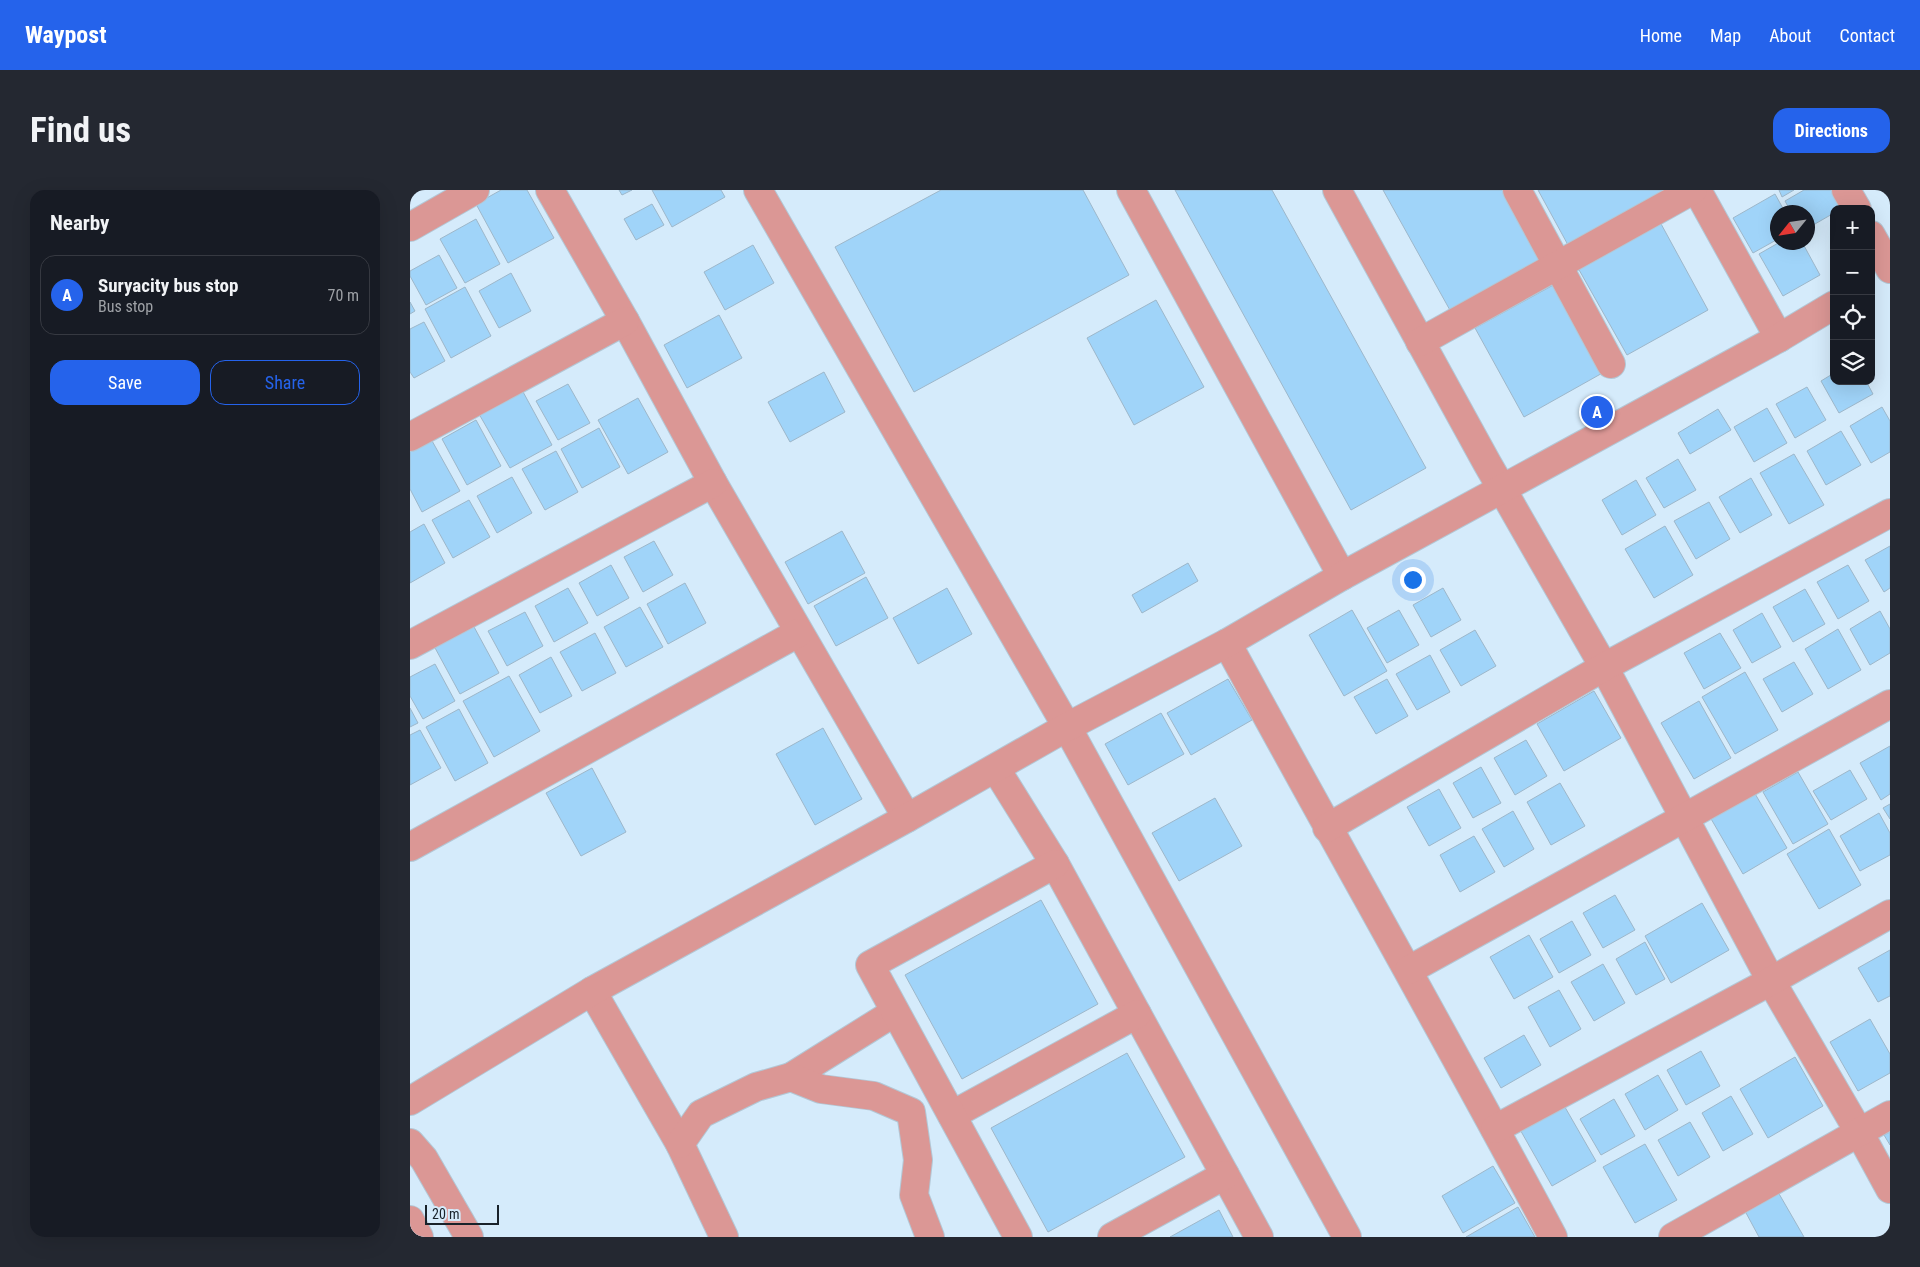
<!DOCTYPE html>
<meta charset="utf-8">
<style>
:root{--surface:#171b24;--page:#242831;--text:#f1f3f6;--muted:#9ea1a6;--line:#363941;--accent:#2563eb}
body{margin:0;font-family:"Roboto Condensed",sans-serif;background:var(--page);color:var(--text)}
.controls{position:absolute;right:15px;top:15px;display:grid;overflow:hidden;border-radius:10px;box-shadow:0 5px 20px #0002}
.controls button{width:45px;height:45px;display:grid;place-items:center;padding:0;border:0;border-bottom:1px solid var(--line);background:var(--surface);color:var(--text);font:25px sans-serif}
.compass{position:absolute;left:1360px;top:15px;width:45px;height:45px;border-radius:50%;background:var(--surface);box-shadow:0 5px 20px #0002;rotate:240deg}
.scale{position:absolute;left:15px;bottom:12px;width:74px;box-sizing:border-box;padding-left:5px;border:2px solid #18222a;border-top:0;font-size:14px;line-height:18px;white-space:nowrap;color:#18222a;-webkit-text-stroke:4px #d5ebfb;paint-order:stroke}
.you{position:absolute;left:1002px;top:389px;width:18px;height:18px;margin:-12px;border:4px solid #fff;border-radius:50%;background:#1a73e8;box-shadow:0 0 0 8px #1a73e833}
.badge{display:grid;place-items:center;width:32px;height:32px;border-radius:50%;background:var(--accent);color:#fff;font-size:16px;font-weight:700}
.pin{position:absolute;translate:-50% -50%;border:2px solid #fff;box-shadow:0 1px 5px #0006}
.list{margin:0;padding:0;list-style:none}
h2{display:flex;justify-content:space-between;align-items:center;height:65px;margin:0;padding:0 20px;font-size:21px}
h2 small{font-size:16px;font-weight:400;color:var(--muted)}
.list li{display:grid;grid-template-columns:32px 1fr auto;gap:15px;align-items:center;box-sizing:border-box;height:80px;margin:0 10px 10px;padding:0 10px;border:1px solid var(--line);border-radius:15px}
.list b{display:block;font-size:19px;white-space:nowrap}
.list p{margin:0;font-size:16px;white-space:nowrap;color:var(--muted)}
.list em{font-size:16px;font-style:normal;color:var(--muted)}
.actions{display:flex;gap:10px;padding:15px 20px}
.actions a{flex:1;padding:11px 0;border:1px solid var(--accent);border-radius:15px;text-align:center;font-size:18px;color:var(--accent)}
.actions .main{background:var(--accent);color:#fff}
.icon{flex:none;width:28px;height:28px;fill:none;stroke:currentColor;stroke-width:2;stroke-linecap:round;stroke-linejoin:round}
.map{position:relative;flex:none;width:1480px;height:1047px;overflow:hidden;border-radius:15px}
header{display:flex;align-items:center;gap:30px;box-sizing:border-box;height:70px;padding:0 25px;background:var(--accent);color:#fff}
header strong{font-size:24px}
nav{display:flex;gap:28px;margin-inline-start:auto;font-size:18px}
.intro{display:flex;align-items:center;justify-content:space-between;box-sizing:border-box;height:120px;padding:0 30px}
h1{margin:0;font-size:35px}
.button{padding:12px 22px;border-radius:15px;background:var(--accent);color:#fff;font-size:18px;font-weight:700}
main{display:flex;gap:30px;padding:0 30px}
aside{flex:1;background:var(--surface);border-radius:15px;box-shadow:0 5px 20px #0002}
.map>svg:first-child{display:block}
.building{fill:#a0d4f9;stroke:#9db7ca}
.lines{fill:none;stroke-linecap:round;stroke-linejoin:round}
.minor-casing{stroke:#b3c7d5;stroke-width:30}
.minor{stroke:#db9795;stroke-width:28}
</style>
<header>
<strong>Waypost</strong>
<nav><a>Home</a><a>Map</a><a>About</a><a>Contact</a></nav>
</header>
<div class="intro"><h1>Find us</h1><a class="button">Directions</a></div>
<main>
<aside>
<h2>Nearby<small></small></h2>
<ul class="list">
<li><span class="badge">A</span><div><b>Suryacity bus stop</b><p>Bus stop</p></div><em>70 m</em></li>
</ul>
<div class="actions"><a class="main">Save</a><a>Share</a></div>
</aside>
<div class="map">
<svg width="1480" height="1047" viewBox="0 0 1480 1047">
<rect width="100%" height="100%" fill="#d5ebfb"/>
<!-- building -->
<g class="building">
<polygon points="91,0 117,0 144,48 98,73 66,14"/>
<polygon points="209,0 222,0 212,5"/>
<polygon points="242,0 311,0 315,7 262,37"/>
<polygon points="531,0 673,0 719,85 504,202 425,57"/>
<polygon points="765,0 862,0 1016,278 941,320"/>
<polygon points="973,0 1095,0 1134,70 1041,122"/>
<polygon points="1128,0 1252,0 1253,2 1158,55"/>
<polygon points="1369,0 1384,0 1372,7"/>
<polygon points="1394,0 1422,0 1432,18 1424,19 1424,23 1398,38 1398,22 1381,22 1375,11"/>
<polygon points="1365,4 1375,22 1368,22 1368,49 1343,63 1323,28"/>
<polygon points="242,14 254,35 226,50 214,29"/>
<polygon points="66,29 90,74 55,93 30,49"/>
<polygon points="1250,32 1298,120 1217,165 1168,78"/>
<polygon points="1370,52 1392,52 1410,85 1373,106 1349,64"/>
<polygon points="343,55 364,93 315,120 294,82"/>
<polygon points="29,65 47,98 16,115 0,86 0,81"/>
<polygon points="101,83 121,121 89,138 69,101"/>
<polygon points="1147,93 1196,181 1114,227 1065,138"/>
<polygon points="55,97 81,146 41,168 15,119"/>
<polygon points="746,110 794,197 724,235 677,148"/>
<polygon points="0,112 5,121 0,124"/>
<polygon points="309,125 332,168 277,198 254,155"/>
<polygon points="14,132 35,171 4,188 0,182 0,139"/>
<polygon points="414,182 435,222 380,252 358,212"/>
<polygon points="1424,183 1424,191 1456,191 1463,204 1429,223 1411,191"/>
<polygon points="158,194 180,233 148,250 126,211"/>
<polygon points="1397,197 1416,230 1385,248 1366,214"/>
<polygon points="112,200 142,255 100,278 69,224"/>
<polygon points="228,208 258,262 218,284 188,230"/>
<polygon points="1472,217 1480,231 1480,262 1461,273 1440,236"/>
<polygon points="1357,218 1377,253 1344,272 1324,237"/>
<polygon points="1308,219 1321,240 1280,264 1268,243"/>
<polygon points="66,230 91,276 57,295 32,249"/>
<polygon points="189,238 210,277 172,298 151,259"/>
<polygon points="1431,241 1451,275 1416,295 1397,261"/>
<polygon points="21,249 50,301 12,322 0,299 0,261"/>
<polygon points="146,261 168,302 135,320 112,279"/>
<polygon points="1384,264 1414,315 1379,334 1350,283"/>
<polygon points="1268,269 1286,300 1254,318 1236,288"/>
<polygon points="102,287 122,323 87,343 67,306"/>
<polygon points="1341,288 1362,325 1330,343 1309,307"/>
<polygon points="1226,290 1246,325 1212,345 1192,310"/>
<polygon points="59,310 80,347 43,368 22,330"/>
<polygon points="1299,312 1320,349 1286,369 1264,331"/>
<polygon points="14,334 35,373 0,393 0,342"/>
<polygon points="1255,336 1283,385 1244,408 1215,359"/>
<polygon points="432,341 455,383 398,414 375,372"/>
<polygon points="244,351 263,385 233,402 214,367"/>
<polygon points="1480,356 1480,398 1474,402 1455,370"/>
<polygon points="778,373 788,391 732,423 722,405"/>
<polygon points="201,375 219,408 187,426 169,393"/>
<polygon points="1438,375 1459,411 1428,429 1407,392"/>
<polygon points="456,387 478,428 426,456 404,416"/>
<polygon points="275,393 296,433 258,454 237,414"/>
<polygon points="158,398 178,433 144,452 125,416"/>
<polygon points="537,398 562,444 508,474 483,428"/>
<polygon points="1033,398 1051,430 1021,447 1003,415"/>
<polygon points="1395,399 1415,434 1383,452 1363,417"/>
<polygon points="230,417 253,457 216,477 194,437"/>
<polygon points="942,420 977,481 934,506 899,445"/>
<polygon points="989,420 1009,455 977,473 957,438"/>
<polygon points="1470,421 1480,439 1480,463 1460,475 1440,439"/>
<polygon points="115,422 133,456 97,476 78,441"/>
<polygon points="1352,423 1371,457 1342,473 1323,440"/>
<polygon points="63,435 89,483 50,504 24,456"/>
<polygon points="1428,439 1451,480 1418,499 1395,459"/>
<polygon points="1065,440 1086,476 1051,496 1030,460"/>
<polygon points="185,443 206,483 172,501 150,462"/>
<polygon points="1310,443 1331,478 1294,499 1274,463"/>
<polygon points="1020,465 1040,502 1007,520 986,484"/>
<polygon points="141,467 162,506 130,523 109,485"/>
<polygon points="1384,472 1403,504 1372,522 1353,489"/>
<polygon points="25,474 45,511 13,529 0,506 0,487"/>
<polygon points="1335,482 1368,540 1325,564 1292,507"/>
<polygon points="99,486 130,541 84,567 53,511"/>
<polygon points="818,489 842,530 781,565 757,523"/>
<polygon points="977,489 998,526 966,544 944,507"/>
<polygon points="1184,501 1211,548 1154,581 1127,534"/>
<polygon points="1289,511 1321,568 1284,589 1251,533"/>
<polygon points="0,518 8,533 0,537"/>
<polygon points="49,519 78,573 45,591 16,537"/>
<polygon points="751,523 774,564 718,595 695,554"/>
<polygon points="413,538 452,609 405,635 366,564"/>
<polygon points="10,540 31,578 0,595 0,545"/>
<polygon points="1116,550 1137,586 1105,605 1084,568"/>
<polygon points="1480,556 1480,604 1471,610 1450,573"/>
<polygon points="1071,577 1091,613 1063,628 1043,593"/>
<polygon points="182,578 216,642 171,666 136,603"/>
<polygon points="1440,580 1457,609 1421,630 1403,601"/>
<polygon points="1388,582 1418,634 1383,654 1353,602"/>
<polygon points="1150,593 1175,636 1141,655 1117,612"/>
<polygon points="1029,599 1051,638 1019,656 997,617"/>
<polygon points="1344,602 1377,658 1333,684 1300,627"/>
<polygon points="805,608 832,656 769,691 742,643"/>
<polygon points="1480,614 1480,629 1473,618"/>
<polygon points="1103,621 1124,659 1094,677 1072,639"/>
<polygon points="1469,623 1480,643 1480,665 1450,681 1430,646"/>
<polygon points="1419,639 1451,695 1409,719 1377,664"/>
<polygon points="1064,646 1085,682 1050,702 1030,665"/>
<polygon points="1205,705 1225,740 1193,758 1173,723"/>
<polygon points="631,710 688,814 552,889 495,785"/>
<polygon points="1292,713 1319,760 1261,793 1235,746"/>
<polygon points="1162,731 1181,765 1149,783 1130,749"/>
<polygon points="1119,745 1143,787 1104,809 1080,767"/>
<polygon points="1235,752 1255,789 1226,805 1206,769"/>
<polygon points="1480,760 1480,806 1468,812 1448,778"/>
<polygon points="1193,774 1215,813 1184,831 1161,792"/>
<polygon points="1149,800 1171,839 1140,857 1118,817"/>
<polygon points="1460,829 1480,864 1480,883 1448,901 1420,852"/>
<polygon points="1114,845 1131,875 1091,898 1074,868"/>
<polygon points="1291,861 1310,896 1276,915 1257,880"/>
<polygon points="717,863 775,967 638,1042 581,938"/>
<polygon points="1385,867 1413,916 1358,948 1330,899"/>
<polygon points="1248,885 1268,920 1235,940 1215,904"/>
<polygon points="1321,906 1343,944 1313,961 1292,923"/>
<polygon points="1204,909 1225,946 1191,965 1170,929"/>
<polygon points="1152,912 1186,971 1142,996 1108,936"/>
<polygon points="1280,932 1300,967 1268,986 1248,950"/>
<polygon points="1480,942 1480,955 1474,945"/>
<polygon points="1235,954 1267,1010 1225,1033 1193,977"/>
<polygon points="1083,976 1105,1013 1053,1043 1032,1006"/>
<polygon points="1368,1002 1394,1047 1349,1047 1335,1021"/>
<polygon points="1108,1017 1125,1047 1056,1047"/>
<polygon points="809,1020 823,1047 760,1047"/>
</g>
<g class="lines">
<!-- minor casing -->
<g class="minor-casing">
<g id="minor">
<polyline points="140,0 215,131 303,293 497,628"/>
<polyline points="348,0 657,537 937,1047"/>
<polyline points="721,0 932,386"/>
<polyline points="927,0 1077,273 1194,477 1361,791 1449,942 1480,999"/>
<polyline points="1107,0 1201,174"/>
<polyline points="1287,0 1369,148"/>
<polyline points="1436,0 1447,19"/>
<polyline points="0,37 65,0"/>
<polyline points="1461,45 1480,79"/>
<polyline points="1010,152 1283,0"/>
<polyline points="0,247 215,131"/>
<path d="M817,453C925,652 1037,848 1143,1047"/>
<polyline points="0,455 303,293"/>
<polyline points="586,579 645,674 849,1047"/>
<polyline points="917,638 1194,477 1480,323"/>
<polyline points="0,657 388,443"/>
<polyline points="999,780 1480,514"/>
<polyline points="182,801 270,954 314,1047"/>
<polyline points="381,887 485,822"/>
<polyline points="0,911 182,801 497,628 657,537 817,453 932,386 1369,148 1424,115"/>
<polyline points="542,925 727,824"/>
<polyline points="1085,939 1361,791 1480,724"/>
<polyline points="0,953 14,969 59,1047"/>
<polyline points="270,954 291,924 346,897 381,887 411,899 464,906 501,922 508,970 504,1005 520,1047"/>
<polyline points="0,1030 9,1047"/>
<polyline points="608,1047 460,775 645,674"/>
<polyline points="702,1047 815,985"/>
<polyline points="1263,1047 1480,925"/>
</g>
</g>
<!-- minor -->
<use href="#minor" class="minor"/>
</g>
</svg>
<div class="controls">
<button>+</button>
<button>−</button>
<button><svg class="icon" aria-label="locate" viewBox="0 0 24 24"><circle cx="12" cy="12" r="6"/><path d="M12 2v4M12 18v4M2 12h4M18 12h4"/></svg></button>
<button><svg class="icon" aria-label="layers" viewBox="0 0 24 24"><path d="M12 4l9 5-9 5-9-5zM3 14l9 5 9-5"/></svg></button>
</div>
<svg class="compass" viewBox="-18 -18 36 36"><path d="M0-13l5 13h-10z" fill="#e53935"/><path d="M0 13l5-13h-10z" fill="#9ea1a6"/></svg>
<div class="scale">20 m</div>
<div class="you"></div>
<div class="pin badge" style="left:1187px;top:222px">A</div>
</div>
</main>
